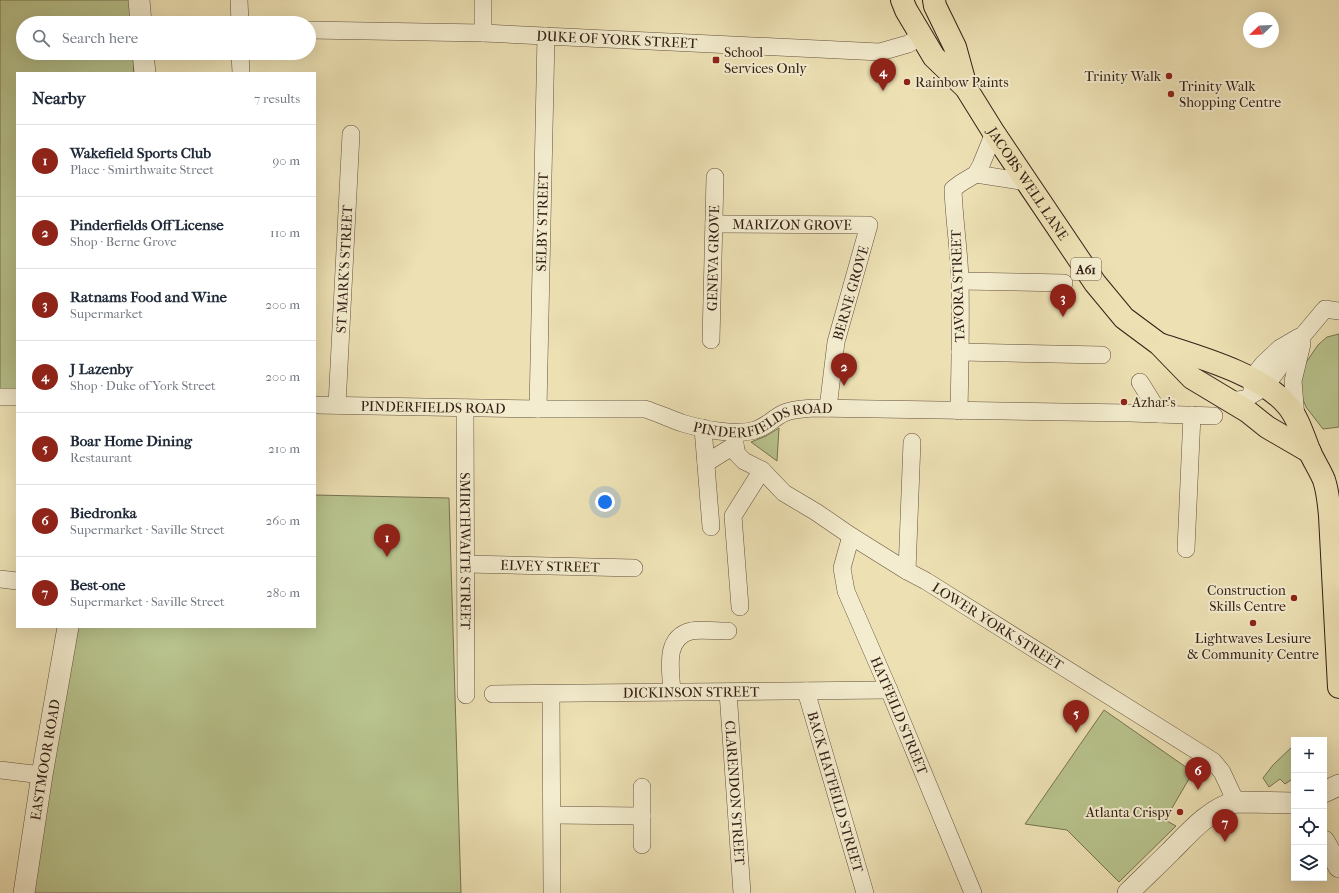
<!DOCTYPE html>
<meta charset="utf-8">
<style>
:root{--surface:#fff;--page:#f6f6f7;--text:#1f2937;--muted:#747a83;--line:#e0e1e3;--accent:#8f2418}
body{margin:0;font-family:"IM FELL French Canon",serif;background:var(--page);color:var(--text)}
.controls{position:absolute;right:12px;bottom:12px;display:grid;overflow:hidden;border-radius:0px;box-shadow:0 4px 16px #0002}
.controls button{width:36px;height:36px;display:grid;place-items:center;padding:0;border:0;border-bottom:1px solid var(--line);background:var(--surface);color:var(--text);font:20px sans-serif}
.compass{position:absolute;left:1243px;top:12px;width:36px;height:36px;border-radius:50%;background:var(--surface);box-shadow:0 4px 16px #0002;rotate:247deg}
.you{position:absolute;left:605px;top:502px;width:14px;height:14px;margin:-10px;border:3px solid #fff;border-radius:50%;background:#1a73e8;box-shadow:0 0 0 6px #1a73e833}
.badge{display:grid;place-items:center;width:26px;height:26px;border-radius:50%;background:var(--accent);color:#fff;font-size:13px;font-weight:700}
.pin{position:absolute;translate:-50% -33px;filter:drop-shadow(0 1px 2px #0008)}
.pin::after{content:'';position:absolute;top:21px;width:14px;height:12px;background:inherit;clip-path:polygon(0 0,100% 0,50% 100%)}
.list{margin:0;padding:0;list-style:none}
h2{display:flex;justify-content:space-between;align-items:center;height:52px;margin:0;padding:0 16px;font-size:17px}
h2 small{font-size:13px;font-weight:400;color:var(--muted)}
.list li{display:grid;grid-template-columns:26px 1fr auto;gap:12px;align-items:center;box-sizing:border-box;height:72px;padding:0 16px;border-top:1px solid var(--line)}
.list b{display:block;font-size:15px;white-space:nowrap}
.list p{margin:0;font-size:13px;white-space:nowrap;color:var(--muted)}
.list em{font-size:13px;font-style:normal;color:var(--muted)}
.icon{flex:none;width:22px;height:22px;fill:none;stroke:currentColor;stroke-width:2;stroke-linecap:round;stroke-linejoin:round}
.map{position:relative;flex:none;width:1339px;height:893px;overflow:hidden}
.search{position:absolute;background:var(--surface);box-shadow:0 4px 16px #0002;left:16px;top:16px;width:300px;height:44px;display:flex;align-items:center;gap:10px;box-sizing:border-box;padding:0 14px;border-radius:22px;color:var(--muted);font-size:15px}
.panel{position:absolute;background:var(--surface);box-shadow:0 4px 16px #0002;left:16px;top:72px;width:300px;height:556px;border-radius:0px}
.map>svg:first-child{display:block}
.green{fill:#b8c38d;stroke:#767252}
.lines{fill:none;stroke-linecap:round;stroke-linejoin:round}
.minor-casing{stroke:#63503e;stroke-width:18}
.tertiary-casing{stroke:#63503e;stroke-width:22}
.trunk-casing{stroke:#352017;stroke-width:24}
.minor{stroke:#f3ecce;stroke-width:17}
.tertiary{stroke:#f3ecce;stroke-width:21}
.trunk{stroke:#ede1b4;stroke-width:22}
.poi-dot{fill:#8f2418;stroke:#f3ecce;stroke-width:1.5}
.labels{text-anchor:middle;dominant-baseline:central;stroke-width:4;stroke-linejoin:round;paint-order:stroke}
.shield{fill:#f3ecce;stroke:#6e5d4e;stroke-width:1}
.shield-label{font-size:13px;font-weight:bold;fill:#352017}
.street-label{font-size:14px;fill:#352017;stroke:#f3ecce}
.poi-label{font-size:14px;fill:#352017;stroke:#f3ecce;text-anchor:start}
</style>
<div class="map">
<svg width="1339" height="893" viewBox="0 0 1339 893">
<rect width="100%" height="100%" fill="#ede1b4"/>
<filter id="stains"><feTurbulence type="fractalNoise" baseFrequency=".005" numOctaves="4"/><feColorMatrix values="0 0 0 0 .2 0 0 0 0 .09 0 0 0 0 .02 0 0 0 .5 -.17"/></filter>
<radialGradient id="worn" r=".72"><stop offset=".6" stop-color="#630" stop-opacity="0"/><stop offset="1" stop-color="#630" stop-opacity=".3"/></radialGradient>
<!-- green -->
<g class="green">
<polygon points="0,0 130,0 131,23 23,23 23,53 133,53 134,73 17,73 17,389 0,390"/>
<polygon points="1339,334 1339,427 1323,429 1306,407 1301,395 1301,383 1305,364 1318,345 1327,337"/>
<polygon points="779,428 777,461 751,442 766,436"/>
<polygon points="315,495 449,498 461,893 24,893 68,627 315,627"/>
<polygon points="1104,710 1193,772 1165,820 1176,826 1119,882 1067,830 1025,824"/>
<polygon points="1294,745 1294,778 1285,784 1280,779 1269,787 1263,778 1273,765"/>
</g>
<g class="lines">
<!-- minor casing -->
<g class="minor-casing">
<g id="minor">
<polyline points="239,0 240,23"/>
<path id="s1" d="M309,30L483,33L880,52L908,44L922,36"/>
<polyline points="483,33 483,0"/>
<polyline points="240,53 241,73"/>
<polyline points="976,174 1027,182"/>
<path id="s2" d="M714,224L869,225L836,342L828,408"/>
<polyline points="960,281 1064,283"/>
<path id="s3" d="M711,340L715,177"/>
<polyline points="960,352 1102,355"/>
<polyline points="1140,382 1160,414"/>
<polyline points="1252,390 1252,378 1263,364 1280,348 1299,337"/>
<polyline points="0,397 17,397"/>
<polyline points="1230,401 1245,399 1265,387 1304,334 1325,309 1339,311"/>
<path id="s4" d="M315,405L538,409H645C658,413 670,419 682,423C702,429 735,436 755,430C766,427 773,418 784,413C793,409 804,409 814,408L1130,413L1214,416"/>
<path id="s5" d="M337,405L351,134"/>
<path id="s6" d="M465,408L466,695"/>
<path id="s7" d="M538,409L546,36"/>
<path d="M959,411C960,367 961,323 960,280C959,249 954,219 953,189L961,183L976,174L981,165L994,133"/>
<polyline points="1296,418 1293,381 1302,344"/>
<polyline points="703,428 711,527"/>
<path id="s8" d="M735,433V445L737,454L744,461L762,470L784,493L816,512L851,536L907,571L926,581L1213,761L1222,772L1236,802"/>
<polyline points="706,463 735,445"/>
<path id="s9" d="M851,536L842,568L846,591L889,690L973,893"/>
<polyline points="1186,549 1192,415"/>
<path id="s10" d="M466,564L634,568"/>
<polyline points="907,571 912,442"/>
<polyline points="0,579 17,581"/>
<polyline points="740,607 733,516 762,470"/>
<path id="s11" d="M806,691L865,893"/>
<path d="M672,692C671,671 663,638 691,631C698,629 719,631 728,631"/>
<path id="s12" d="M728,692L742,893"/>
<path id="s13" d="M493,694L889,690"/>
<polyline points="551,694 552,893"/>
<polyline points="0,770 42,775"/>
<polyline points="642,787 642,845"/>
<polyline points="552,815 642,816"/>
</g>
</g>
<!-- tertiary casing -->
<g class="tertiary-casing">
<g id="tertiary">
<polyline points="139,0 141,23"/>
<polyline points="143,53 145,73"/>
<polyline points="1324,792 1339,785"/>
<polyline points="1324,841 1339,867"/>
<path id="s14" d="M24,893L42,775L68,627"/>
<path d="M1128,893C1142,879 1156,866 1170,852C1189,833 1209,809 1236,802L1294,803"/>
</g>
</g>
<!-- trunk casing -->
<g class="trunk-casing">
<g id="trunk">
<path id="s15" d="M902,0L906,10L934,57L966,88L994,133L1095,283L1124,318L1159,344L1192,378L1247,411L1267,427L1310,452"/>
<polyline points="934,0 935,6 955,47 966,87"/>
<path d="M1162,345C1199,357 1263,375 1288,406C1298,418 1303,435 1309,450C1313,460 1320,470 1324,480C1328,492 1329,504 1330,516L1339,687"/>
</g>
</g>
<!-- minor -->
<use href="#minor" class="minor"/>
<!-- tertiary -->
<use href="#tertiary" class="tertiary"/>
<!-- trunk -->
<use href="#trunk" class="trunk"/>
</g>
<!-- markers -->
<g class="poi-dot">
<rect x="712" y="56" width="8" height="8" rx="2"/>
<circle cx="1169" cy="76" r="4"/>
<circle cx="907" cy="82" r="4"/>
<circle cx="1171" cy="94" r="4"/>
<circle cx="1124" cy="402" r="4"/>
<circle cx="1294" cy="598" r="4"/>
<circle cx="1253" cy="623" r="4"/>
<circle cx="1180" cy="812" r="4"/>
</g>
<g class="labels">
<!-- shield labels -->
<rect class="shield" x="1071" y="258" width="30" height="22" rx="3"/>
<g class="shield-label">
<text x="1086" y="269">A61</text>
</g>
<!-- street labels -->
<g class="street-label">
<text stroke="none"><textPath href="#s1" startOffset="308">DUKE OF YORK STREET</textPath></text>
<text stroke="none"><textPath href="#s15" startOffset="224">JACOBS WELL LANE</textPath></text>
<text stroke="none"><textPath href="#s7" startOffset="187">SELBY STREET</textPath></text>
<text stroke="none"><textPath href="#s2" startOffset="78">MARIZON GROVE</textPath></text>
<text stroke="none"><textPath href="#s3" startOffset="82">GENEVA GROVE</textPath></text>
<text stroke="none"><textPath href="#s5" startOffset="136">ST MARK'S STREET</textPath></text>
<text transform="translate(958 286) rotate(-92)">TAVORA STREET</text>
<text transform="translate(851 293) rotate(-74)">BERNE GROVE</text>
<text stroke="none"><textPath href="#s4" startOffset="118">PINDERFIELDS ROAD</textPath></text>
<text stroke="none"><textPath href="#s4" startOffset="454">PINDERFIELDS ROAD</textPath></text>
<text stroke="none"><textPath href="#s6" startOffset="143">SMIRTHWAITE STREET</textPath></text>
<text stroke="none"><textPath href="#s10" startOffset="84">ELVEY STREET</textPath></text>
<text stroke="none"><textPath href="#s8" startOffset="335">LOWER YORK STREET</textPath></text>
<text stroke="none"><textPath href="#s13" startOffset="198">DICKINSON STREET</textPath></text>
<text stroke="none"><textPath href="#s9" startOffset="192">HATFEILD STREET</textPath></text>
<text stroke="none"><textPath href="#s14" startOffset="135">EASTMOOR ROAD</textPath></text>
<text stroke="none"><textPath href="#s12" startOffset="101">CLARENDON STREET</textPath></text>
<text stroke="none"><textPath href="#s11" startOffset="105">BACK HATFEILD STREET</textPath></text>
</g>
<!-- poi labels -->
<g class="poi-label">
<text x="724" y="52">School<tspan x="724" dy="16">Services Only</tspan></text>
<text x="1161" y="76" text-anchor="end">Trinity Walk</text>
<text x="915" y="82">Rainbow Paints</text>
<text x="1179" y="86">Trinity Walk<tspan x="1179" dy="16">Shopping Centre</tspan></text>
<text x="1132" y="402">Azhar's</text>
<text x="1286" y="590" text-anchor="end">Construction<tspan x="1286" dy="16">Skills Centre</tspan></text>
<text x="1253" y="638" text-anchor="middle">Lightwaves Lesiure<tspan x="1253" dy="16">&amp; Community Centre</tspan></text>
<text x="1172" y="812" text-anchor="end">Atlanta Crispy</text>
</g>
</g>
<rect width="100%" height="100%" filter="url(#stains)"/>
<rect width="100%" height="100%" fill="url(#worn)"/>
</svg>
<div class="controls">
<button>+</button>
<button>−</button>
<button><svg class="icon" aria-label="locate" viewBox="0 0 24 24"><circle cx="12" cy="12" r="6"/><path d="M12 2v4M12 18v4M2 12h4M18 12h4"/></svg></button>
<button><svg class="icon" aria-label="layers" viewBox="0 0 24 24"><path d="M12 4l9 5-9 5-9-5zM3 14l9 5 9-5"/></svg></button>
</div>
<svg class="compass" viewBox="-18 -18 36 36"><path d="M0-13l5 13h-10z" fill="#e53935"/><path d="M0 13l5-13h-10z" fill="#747a83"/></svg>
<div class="you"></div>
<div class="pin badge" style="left:387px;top:557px">1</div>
<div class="pin badge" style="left:844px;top:386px">2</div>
<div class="pin badge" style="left:1063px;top:317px">3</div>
<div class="pin badge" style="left:883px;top:91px">4</div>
<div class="pin badge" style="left:1076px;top:733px">5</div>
<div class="pin badge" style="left:1198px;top:790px">6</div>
<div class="pin badge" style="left:1225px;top:842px">7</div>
<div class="search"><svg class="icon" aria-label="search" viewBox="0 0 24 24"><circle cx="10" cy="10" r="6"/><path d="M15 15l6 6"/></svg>Search here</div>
<section class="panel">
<h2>Nearby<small>7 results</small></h2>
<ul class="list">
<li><span class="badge">1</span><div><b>Wakefield Sports Club</b><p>Place · Smirthwaite Street</p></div><em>90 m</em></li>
<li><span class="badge">2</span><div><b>Pinderfields Off License</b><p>Shop · Berne Grove</p></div><em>110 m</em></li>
<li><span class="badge">3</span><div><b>Ratnams Food and Wine</b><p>Supermarket</p></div><em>200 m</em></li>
<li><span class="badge">4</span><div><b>J Lazenby</b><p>Shop · Duke of York Street</p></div><em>200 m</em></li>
<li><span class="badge">5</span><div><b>Boar Home Dining</b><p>Restaurant</p></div><em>210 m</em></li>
<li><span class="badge">6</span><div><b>Biedronka</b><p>Supermarket · Saville Street</p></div><em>260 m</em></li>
<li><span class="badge">7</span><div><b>Best-one</b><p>Supermarket · Saville Street</p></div><em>280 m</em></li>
</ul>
</section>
</div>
